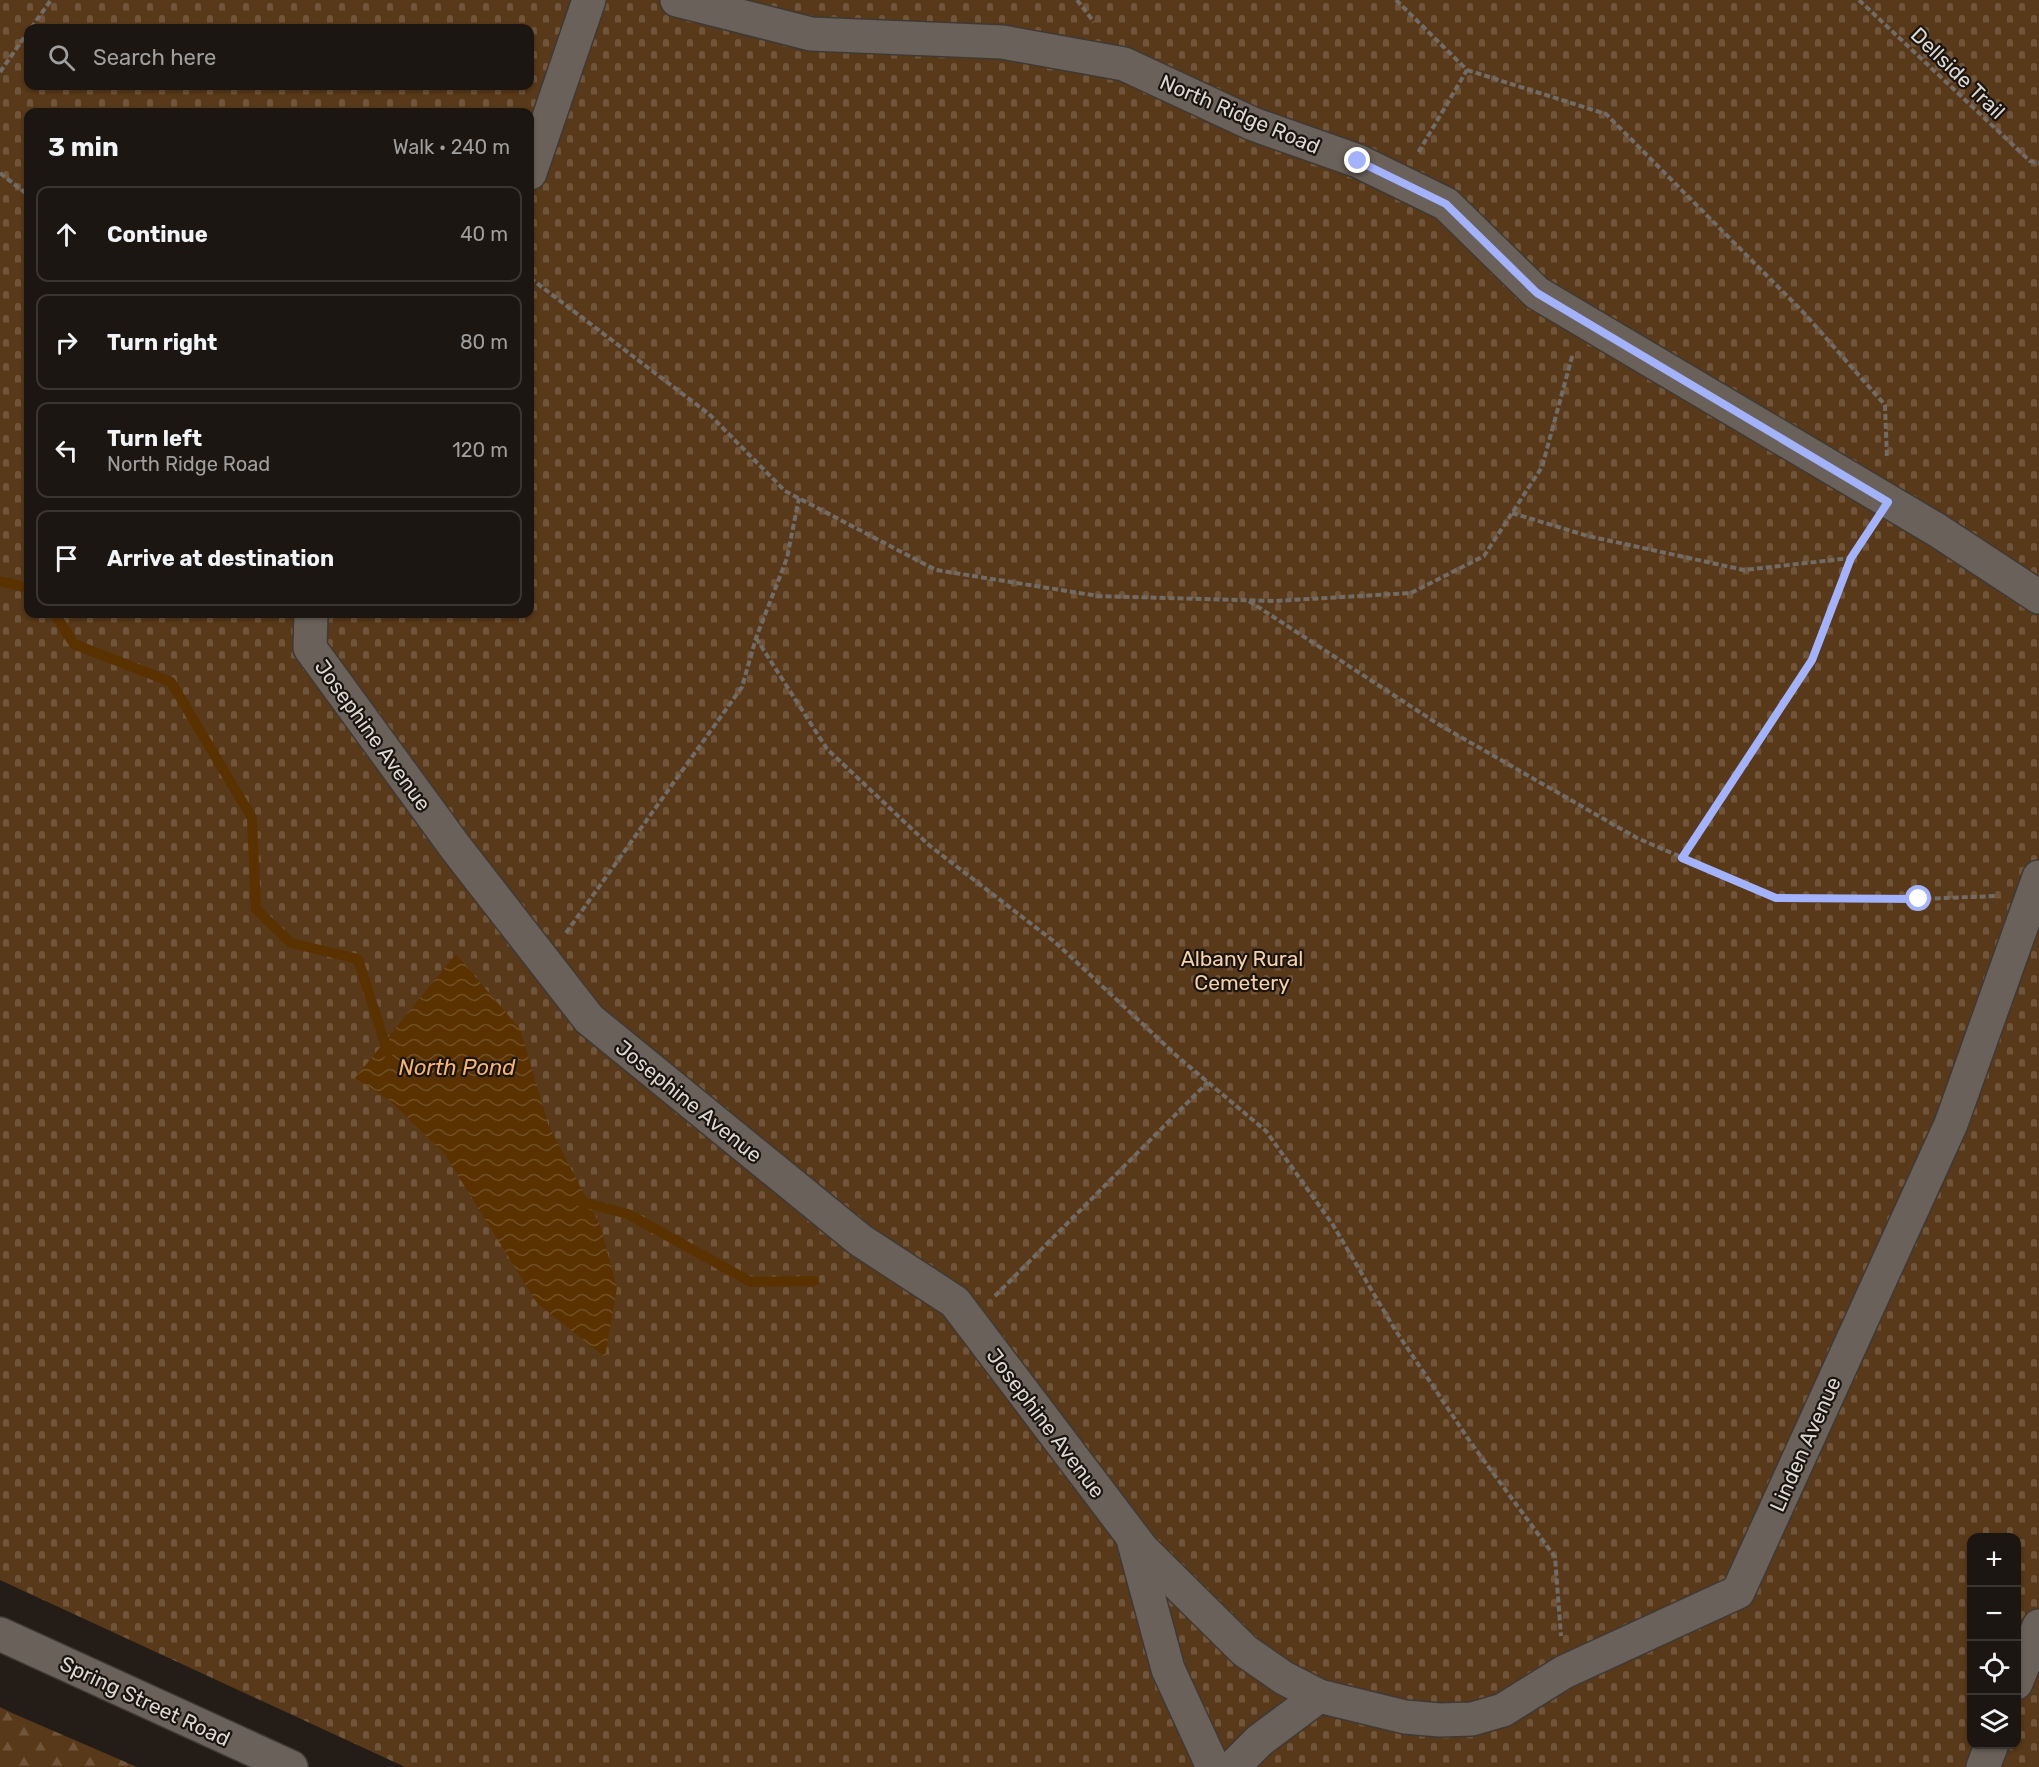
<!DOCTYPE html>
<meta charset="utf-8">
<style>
:root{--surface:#1b1611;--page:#241f1a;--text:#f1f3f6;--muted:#a09f9f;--line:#393531}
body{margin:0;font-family:Rubik,sans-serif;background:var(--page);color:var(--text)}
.controls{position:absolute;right:18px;bottom:18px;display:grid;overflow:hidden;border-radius:12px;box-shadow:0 2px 4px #0004}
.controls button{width:54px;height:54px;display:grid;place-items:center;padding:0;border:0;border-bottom:2px solid var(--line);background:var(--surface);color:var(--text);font:30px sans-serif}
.stop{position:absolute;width:18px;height:18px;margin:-14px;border:4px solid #a2b2fd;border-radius:50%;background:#fff}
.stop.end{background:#a2b2fd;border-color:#fff;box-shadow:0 2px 6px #0008}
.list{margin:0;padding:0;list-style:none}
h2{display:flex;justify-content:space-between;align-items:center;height:78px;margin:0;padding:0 24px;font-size:26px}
h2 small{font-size:20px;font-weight:400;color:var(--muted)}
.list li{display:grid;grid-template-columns:39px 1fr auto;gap:18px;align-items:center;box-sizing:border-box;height:96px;margin:0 12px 12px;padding:0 12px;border:2px solid var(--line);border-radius:12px}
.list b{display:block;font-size:22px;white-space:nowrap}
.list p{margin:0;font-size:20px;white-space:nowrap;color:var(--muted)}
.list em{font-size:20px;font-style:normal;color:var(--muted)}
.icon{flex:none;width:33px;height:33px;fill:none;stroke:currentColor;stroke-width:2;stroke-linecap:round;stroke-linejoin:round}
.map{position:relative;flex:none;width:2039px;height:1767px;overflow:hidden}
.search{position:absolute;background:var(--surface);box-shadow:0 2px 4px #0004;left:24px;top:24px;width:510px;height:66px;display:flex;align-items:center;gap:15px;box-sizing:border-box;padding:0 21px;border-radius:12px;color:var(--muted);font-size:22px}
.panel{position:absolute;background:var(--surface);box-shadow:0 2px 4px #0004;left:24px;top:108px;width:510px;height:510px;border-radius:12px}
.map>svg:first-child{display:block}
.forest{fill:url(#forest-firs)}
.cemetery{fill:url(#cemetery-stones);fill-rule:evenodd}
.water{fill:url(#water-waves)}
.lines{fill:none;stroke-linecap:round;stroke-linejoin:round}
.stream{stroke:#5a3200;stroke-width:10}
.minor-casing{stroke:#3f3935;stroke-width:36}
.path{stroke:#726c67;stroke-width:4;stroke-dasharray:6 3;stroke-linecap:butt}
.minor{stroke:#6a625a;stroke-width:33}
.route{stroke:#a2b2fd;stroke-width:8}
.labels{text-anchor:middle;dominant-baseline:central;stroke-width:4.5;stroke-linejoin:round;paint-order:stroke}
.street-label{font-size:21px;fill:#ddd8d4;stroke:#1a140e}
.park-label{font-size:21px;fill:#f8d0aa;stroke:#1a140e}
.water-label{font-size:22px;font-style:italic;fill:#f7b473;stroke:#1a140e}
</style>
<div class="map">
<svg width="2039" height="1767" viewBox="0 0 2039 1767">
<defs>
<pattern id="forest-firs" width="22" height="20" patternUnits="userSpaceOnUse" patternTransform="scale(1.5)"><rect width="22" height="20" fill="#583919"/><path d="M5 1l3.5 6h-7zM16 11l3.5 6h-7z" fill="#70553a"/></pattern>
<pattern id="cemetery-stones" width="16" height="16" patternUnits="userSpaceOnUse" patternTransform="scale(1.5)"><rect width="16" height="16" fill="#583919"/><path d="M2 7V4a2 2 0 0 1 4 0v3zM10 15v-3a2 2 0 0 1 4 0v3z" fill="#70553a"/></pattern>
<pattern id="water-waves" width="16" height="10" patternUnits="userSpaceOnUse" patternTransform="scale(1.5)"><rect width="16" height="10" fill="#5a3200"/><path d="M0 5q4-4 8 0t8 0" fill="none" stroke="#714f24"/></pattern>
</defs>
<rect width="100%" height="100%" fill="#241d17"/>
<!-- forest -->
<polygon class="forest" points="0,1707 12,1713 137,1767 0,1767"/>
<!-- cemetery -->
<path class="cemetery" d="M0,0H2039V1767H405L0,1580ZM28,28H530V86H28ZM28,112H530V614H28ZM1972,1538H2016V1744H1972Z"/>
<!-- water -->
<polygon class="water" points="456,954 520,1029 548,1124 600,1225 617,1288 605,1357 537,1303 444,1153 389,1100 355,1078"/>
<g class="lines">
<!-- stream -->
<g class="stream">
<polyline points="0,581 28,588"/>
<polyline points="55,614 74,644 171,682 252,818 256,909 291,943 358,959 388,1053"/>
<polyline points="575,1200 628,1214 751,1282 814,1281"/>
</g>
<!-- minor casing -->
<g class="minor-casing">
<g id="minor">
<polyline points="677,0 811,34 1002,42 1124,64 1253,124 1358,161 1446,204 1537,293 1937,530 2039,597"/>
<polyline points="530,173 589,0"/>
<polyline points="311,614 310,648 456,848 589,1019 860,1240 955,1302 1142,1549 1245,1651 1284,1678 1319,1696 1405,1717 1440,1720 1472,1719 1503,1710 1564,1672 1738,1592 1951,1124 2039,877"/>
<polyline points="1134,1543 1168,1669 1213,1767"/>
<polyline points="0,1634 291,1767"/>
<polyline points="2016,1683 2039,1626"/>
<polyline points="1233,1767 1260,1740 1319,1696"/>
<polyline points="1983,1767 1992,1744"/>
</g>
</g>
<!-- path -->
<g class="path">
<polyline points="1077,0 1094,22"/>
<polyline points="1396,0 1467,70 1418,153"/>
<polyline points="1859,0 2030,161 2039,163"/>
<polyline points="31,28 51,0"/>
<polyline points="1467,70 1606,114 1803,312 1885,405 1887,459"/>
<polyline points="0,72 28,32"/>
<polyline points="0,173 28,195"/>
<polyline points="530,278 709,414 785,491 936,570 1098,596 1275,601 1411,593 1484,556 1542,467 1573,353"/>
<polyline points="1512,513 1588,536 1744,570 1851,558 1870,530"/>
<polyline points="1249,601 1438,724 1637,838 1776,898 1919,899 1997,896"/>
<polyline points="756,638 827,749 930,846 1056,943 1179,1058 1266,1131 1333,1225 1394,1328 1471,1443 1555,1557 1561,1636"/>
<polyline points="1682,858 1812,660 1851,558"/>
<polyline points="566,933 742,687 756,638 787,558 799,498"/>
<polyline points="995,1296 1208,1082"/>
</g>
<!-- minor -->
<use href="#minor" class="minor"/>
</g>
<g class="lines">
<!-- route -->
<polyline class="route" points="1358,161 1446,204 1537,293 1888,502 1851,558 1812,660 1682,858 1776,898 1919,899"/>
</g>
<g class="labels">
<!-- street labels -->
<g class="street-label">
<text transform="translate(1958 73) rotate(44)">Dellside Trail</text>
<text transform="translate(1240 114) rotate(23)">North Ridge Road</text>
<text transform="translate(373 735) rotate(54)">Josephine Avenue</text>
<text transform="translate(689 1101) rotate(39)">Josephine Avenue</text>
<text transform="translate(1046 1423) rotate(53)">Josephine Avenue</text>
<text transform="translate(1805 1444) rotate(-66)">Linden Avenue</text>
<text transform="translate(145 1701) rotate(25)">Spring Street Road</text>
</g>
<!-- park labels -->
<g class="park-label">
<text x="1242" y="958">Albany Rural<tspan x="1242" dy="24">Cemetery</tspan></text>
</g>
<!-- water labels -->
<g class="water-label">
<text x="457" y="1067">North Pond</text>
</g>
</g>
</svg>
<div class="controls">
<button>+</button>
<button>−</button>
<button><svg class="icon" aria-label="locate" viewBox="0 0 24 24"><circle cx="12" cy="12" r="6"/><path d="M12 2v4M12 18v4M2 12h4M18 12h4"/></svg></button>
<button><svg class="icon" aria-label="layers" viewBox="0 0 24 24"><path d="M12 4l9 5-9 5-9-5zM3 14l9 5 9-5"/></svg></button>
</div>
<div class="stop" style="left:1919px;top:899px"></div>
<div class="stop end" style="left:1358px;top:161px"></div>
<div class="search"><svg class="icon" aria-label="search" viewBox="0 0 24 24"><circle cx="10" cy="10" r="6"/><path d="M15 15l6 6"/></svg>Search here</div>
<section class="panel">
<h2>3 min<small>Walk · 240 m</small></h2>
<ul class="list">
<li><svg class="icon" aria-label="ahead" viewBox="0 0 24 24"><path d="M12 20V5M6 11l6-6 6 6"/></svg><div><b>Continue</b></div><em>40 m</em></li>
<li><svg class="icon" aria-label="right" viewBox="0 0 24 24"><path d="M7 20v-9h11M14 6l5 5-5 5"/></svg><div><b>Turn right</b></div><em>80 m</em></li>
<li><svg class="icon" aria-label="left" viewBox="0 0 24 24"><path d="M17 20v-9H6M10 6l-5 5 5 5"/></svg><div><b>Turn left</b><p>North Ridge Road</p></div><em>120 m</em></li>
<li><svg class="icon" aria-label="arrive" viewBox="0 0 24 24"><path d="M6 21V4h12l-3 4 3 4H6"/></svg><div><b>Arrive at destination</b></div></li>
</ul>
</section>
</div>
